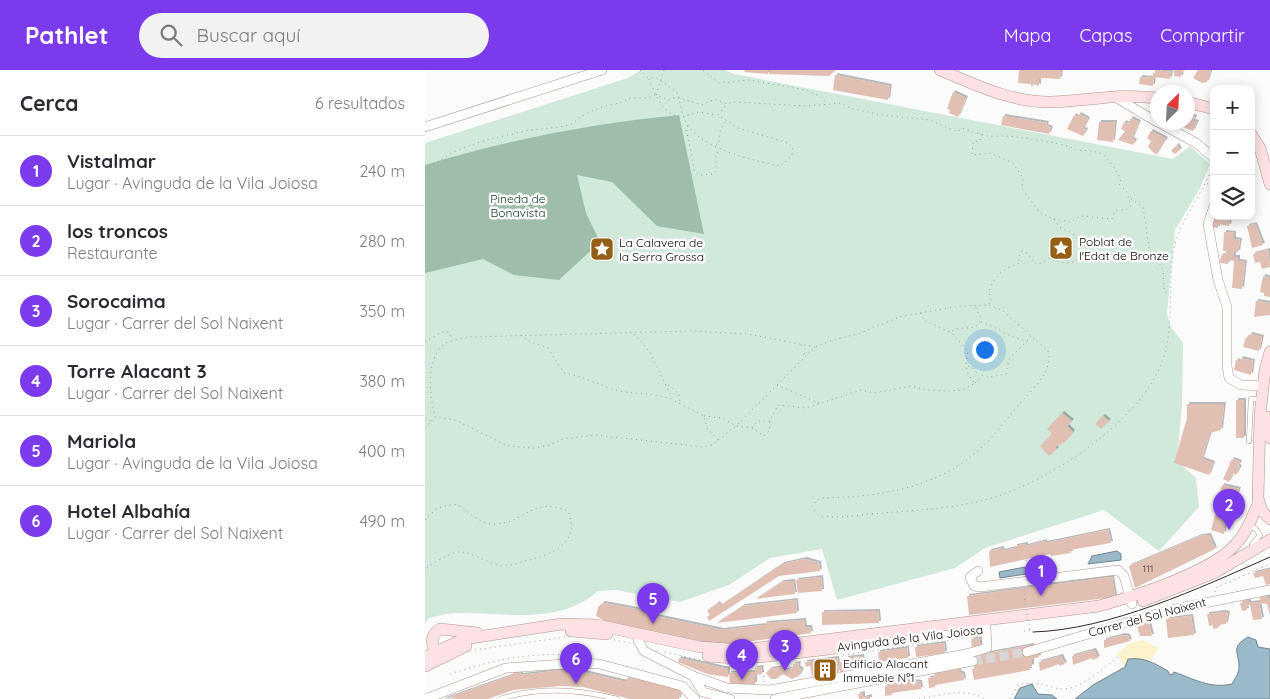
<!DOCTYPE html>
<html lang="es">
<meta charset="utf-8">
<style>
:root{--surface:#fff;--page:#f2f2f3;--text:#2b2b33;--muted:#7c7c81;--line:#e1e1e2;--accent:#7c3aed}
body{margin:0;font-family:Quicksand,sans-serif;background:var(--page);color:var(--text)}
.controls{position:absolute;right:15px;top:15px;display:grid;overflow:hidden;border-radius:10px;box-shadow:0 2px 12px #0003}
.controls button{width:45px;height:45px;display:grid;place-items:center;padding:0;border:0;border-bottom:1px solid var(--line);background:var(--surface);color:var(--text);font:25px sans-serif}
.compass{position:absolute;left:725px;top:15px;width:45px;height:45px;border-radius:50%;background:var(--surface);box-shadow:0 2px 12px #0003;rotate:24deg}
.you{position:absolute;left:559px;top:279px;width:18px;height:18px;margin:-12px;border:4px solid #fff;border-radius:50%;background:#1a73e8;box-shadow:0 0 0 8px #1a73e833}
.badge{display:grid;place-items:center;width:32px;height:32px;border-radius:50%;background:var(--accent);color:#fff;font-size:16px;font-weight:700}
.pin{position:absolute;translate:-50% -41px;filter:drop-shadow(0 1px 2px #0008)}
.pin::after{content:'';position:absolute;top:26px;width:18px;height:15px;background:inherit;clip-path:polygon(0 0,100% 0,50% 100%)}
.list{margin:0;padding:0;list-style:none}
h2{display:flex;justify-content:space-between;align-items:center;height:65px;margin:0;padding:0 20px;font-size:21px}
h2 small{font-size:16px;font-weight:400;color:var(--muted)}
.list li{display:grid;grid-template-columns:32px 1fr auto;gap:15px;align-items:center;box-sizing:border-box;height:70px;padding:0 20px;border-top:1px solid var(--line)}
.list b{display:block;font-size:19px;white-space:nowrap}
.list p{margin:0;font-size:16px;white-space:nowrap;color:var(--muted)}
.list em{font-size:16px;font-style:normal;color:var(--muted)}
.icon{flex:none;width:28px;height:28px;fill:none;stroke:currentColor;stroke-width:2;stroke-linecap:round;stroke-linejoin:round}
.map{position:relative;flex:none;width:845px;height:629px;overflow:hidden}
header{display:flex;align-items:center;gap:30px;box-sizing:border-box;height:70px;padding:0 25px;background:var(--accent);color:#fff}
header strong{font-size:24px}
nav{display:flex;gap:28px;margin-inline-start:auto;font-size:18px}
.search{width:350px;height:45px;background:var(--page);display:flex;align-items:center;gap:12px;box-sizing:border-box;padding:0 18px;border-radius:28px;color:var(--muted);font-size:19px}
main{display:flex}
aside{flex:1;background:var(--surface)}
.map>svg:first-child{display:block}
.green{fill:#d0e9db}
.forest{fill:#9ebdab}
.sand{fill:#fcf2cc}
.water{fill:#9abaca;stroke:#728590}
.building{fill:#e1c0b3;filter:url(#shadow)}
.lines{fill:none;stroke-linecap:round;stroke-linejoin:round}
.street-tunnel{stroke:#d8d7d6;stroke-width:9;stroke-dasharray:9 4.5;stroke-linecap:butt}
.lane-casing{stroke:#b1978b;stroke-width:5.5}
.street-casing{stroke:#b1978b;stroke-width:10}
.secondary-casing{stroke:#b1978b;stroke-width:12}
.path{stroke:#9e9b9a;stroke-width:1;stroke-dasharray:1 4;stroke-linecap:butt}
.lane{stroke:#fff;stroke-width:4.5}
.street{stroke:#fff;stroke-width:9}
.secondary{stroke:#fce1e5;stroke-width:11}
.tram{stroke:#322b28;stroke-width:1}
.path-bridge{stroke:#9e9b9a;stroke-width:1;stroke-dasharray:1 4;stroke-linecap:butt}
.labels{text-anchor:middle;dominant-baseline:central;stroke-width:5;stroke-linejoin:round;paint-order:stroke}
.number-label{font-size:10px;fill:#463832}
.park-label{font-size:12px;fill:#0f3927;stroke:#fbfbfb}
.poi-label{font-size:12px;fill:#130a07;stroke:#fbfbfb;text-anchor:start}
.street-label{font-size:12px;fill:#130a07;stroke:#fbfbfb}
</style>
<header>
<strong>Pathlet</strong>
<div class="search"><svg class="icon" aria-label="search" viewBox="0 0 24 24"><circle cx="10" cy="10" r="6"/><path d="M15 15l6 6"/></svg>Buscar aquí</div>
<nav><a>Mapa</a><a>Capas</a><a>Compartir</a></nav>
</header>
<main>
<aside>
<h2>Cerca<small>6 resultados</small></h2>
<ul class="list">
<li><span class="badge">1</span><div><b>Vistalmar</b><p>Lugar · Avinguda de la Vila Joiosa</p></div><em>240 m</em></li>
<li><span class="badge">2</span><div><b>los troncos</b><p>Restaurante</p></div><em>280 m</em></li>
<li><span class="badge">3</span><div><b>Sorocaima</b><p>Lugar · Carrer del Sol Naixent</p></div><em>350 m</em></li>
<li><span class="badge">4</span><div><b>Torre Alacant 3</b><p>Lugar · Carrer del Sol Naixent</p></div><em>380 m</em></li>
<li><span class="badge">5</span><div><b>Mariola</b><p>Lugar · Avinguda de la Vila Joiosa</p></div><em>400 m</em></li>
<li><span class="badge">6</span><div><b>Hotel Albahía</b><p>Lugar · Carrer del Sol Naixent</p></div><em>490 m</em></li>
</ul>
</aside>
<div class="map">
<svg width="845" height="629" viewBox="0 0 845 629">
<defs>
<filter id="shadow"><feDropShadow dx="2" dy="-2" stdDeviation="0" flood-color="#0004"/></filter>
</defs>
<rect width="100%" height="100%" fill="#fbfbfb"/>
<!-- green -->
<path class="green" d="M216,0H300L309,4L748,89L765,76L785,94L774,120L750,160L742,244L746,257L758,273L757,334L752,391L771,408L774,437L734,481L679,440L560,478L530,498L412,530L397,479L345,488L304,515L255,532L191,520L173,521C134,556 79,542 31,543C22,543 13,546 4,548L0,554V73L203,8Z"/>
<!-- forest -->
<path class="forest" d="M254,45L279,164L232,156L187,112L152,105L161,143L175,172L134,210L89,205L58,189L0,203V95C87,69 164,54 254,45Z"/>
<!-- sand -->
<polygon class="sand" points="717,570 734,578 725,591 703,590 700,597 692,584 705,573"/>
<!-- water -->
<g class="water">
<polygon points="692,481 696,484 696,490 663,494 667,486"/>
<polygon points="600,497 601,504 575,508 574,502"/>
<path d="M823,567L831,570L833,577L845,579V629H650L668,615L700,597L703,589C719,587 729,593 743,601L744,604L747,605L749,602C769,609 785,619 807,614C809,610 813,605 814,599C815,583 804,578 823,567Z"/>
<polygon points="607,614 613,624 627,625 632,629 589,629 595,618"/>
</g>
<!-- building -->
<g class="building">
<polygon points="320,0 343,0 343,4 319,2"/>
<polygon points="344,0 411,0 404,6 344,4"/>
<polygon points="594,0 636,0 635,9 614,8 614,16 608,14 607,18 606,14 593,13"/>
<polygon points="730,0 746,2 745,9 729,7"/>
<polygon points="749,0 760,0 757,2 756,7 749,6"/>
<polygon points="773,0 786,0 782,12 777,13 768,8"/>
<polygon points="410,5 465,16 463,30 408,20"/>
<polygon points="726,5 729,6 728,16 714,14 715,7 726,8"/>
<polygon points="528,22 541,28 533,47 524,43 525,40 522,39"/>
<polygon points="654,44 663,49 658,59 661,60 658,66 642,59 649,45 652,47"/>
<polygon points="762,44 770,47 768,51 772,52 768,61 748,53 762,52"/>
<polygon points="578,46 622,53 621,56 626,58 624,64 576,55"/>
<polygon points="706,48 714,52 707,69 710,71 708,75 693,70 700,61 696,59 699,52 703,54"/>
<polygon points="674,52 690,52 688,72 672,70"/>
<polygon points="726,61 741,69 731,85 723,77 726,71 722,68"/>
<polygon points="752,75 755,80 750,84 746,81"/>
<polygon points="789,146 791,147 790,149 805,151 804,156 793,154 793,158 786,157"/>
<polygon points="830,154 838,175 827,178 822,156"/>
<polygon points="799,162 809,163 809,169 815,170 813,182 809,182 809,187 813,187 813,191 820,192 817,219 807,218 809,191 804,190 803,194 795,193 796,185 800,186 801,181 798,181"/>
<polygon points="843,180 845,197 837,199 835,192 830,193 828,184"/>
<polygon points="838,206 845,208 845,227 839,226 839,223 835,222"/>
<polygon points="831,231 845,233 845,245 829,247"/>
<polygon points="825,264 837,267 834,281 818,277 821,267 824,268"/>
<polygon points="816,288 828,291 826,305 809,300 811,290 815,292"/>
<rect x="811" y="330" width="8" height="38"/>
<polygon points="762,334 799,334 796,360 785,363 777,389 788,393 784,405 749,393 762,348"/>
<polygon points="637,343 647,351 642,356 648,362 640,372 630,377 632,379 624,386 615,376 627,364 622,359"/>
<polygon points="678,346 684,351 676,359 670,354"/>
<polygon points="807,389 815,392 813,396 815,397 811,405 808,403 804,412 798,409 805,394 804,391 806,392"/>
<polygon points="797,415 814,419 811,427 801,421 799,427 794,425"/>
<polygon points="790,445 800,447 799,464 786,460"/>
<polygon points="683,460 686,473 645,480 646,483 626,486 625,484 565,497 564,481 577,478 577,481 590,478 590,476 601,474 601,476 620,471 620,473"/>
<polygon points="784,465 790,479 710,518 704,496 775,466"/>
<polygon points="380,489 394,493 395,501 354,506 284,551 282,547 285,545 282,541 293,533 295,536 357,494"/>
<polygon points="845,499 845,514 841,515 838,506 830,508 828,503"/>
<polygon points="396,507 397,521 373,523 371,510"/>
<polygon points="687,507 690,527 544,545 542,526"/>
<polygon points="368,511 370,524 331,529 357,512"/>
<polygon points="842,526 845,532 845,545 842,534 835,533 835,527"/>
<polygon points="820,529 824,529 824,533 834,532 837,549 828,550 825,535 821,536 822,540 817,541 815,533 820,532"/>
<polygon points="371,530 372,543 292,553 318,536"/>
<polygon points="178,533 222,541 231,546 297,560 340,555 340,553 379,550 380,557 385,557 386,563 307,574 282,574 180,551 171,546 173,537"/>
<polygon points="453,541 454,553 397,555 397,542"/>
<polygon points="799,542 803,543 801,554 793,555 793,558 788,559 788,555 784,556 782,544"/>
<polygon points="766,546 769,565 743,568 741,549"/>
<polygon points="723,549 727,566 715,566 711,552"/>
<polygon points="698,565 703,566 705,571 679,578 679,570"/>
<polygon points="554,568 556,578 547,579 546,569"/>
<polygon points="519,573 520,583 491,587 490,577"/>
<polygon points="607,575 608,580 613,581 614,587 607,589 607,596 604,597 605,600 549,610 547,599 549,599 548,586"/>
<polygon points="482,578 483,588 454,592 453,582"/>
<polygon points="669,580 673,588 667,590 667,588 648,595 647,586"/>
<polygon points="437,586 439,599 415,602 414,592 422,592 421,588"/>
<polygon points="636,586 640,594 634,596 634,594 615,601 614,592"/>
<polygon points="254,588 303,599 303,607 282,604 253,592"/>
<polygon points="412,588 414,602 387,606 385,596 381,597 380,592"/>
<polygon points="374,593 373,597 377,600 374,606 367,609 358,604 351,609 346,609 341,603 345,599 357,597 360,600 369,598 368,594"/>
<polygon points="336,597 337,604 330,605 330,614 305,615 304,603 330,602 330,598"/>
<polygon points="146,599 201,612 202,608 207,609 208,605 256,620 254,629 205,629 158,617 136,616 88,620 63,629 19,629 88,605 88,602 96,601 96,605"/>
<polygon points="533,599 534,602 538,604 539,610 510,615 510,617 504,618 503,608 510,607 509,601 514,600 515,603"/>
<polygon points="485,605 486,611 495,612 496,619 466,623 467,625 460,626 460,616 467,615 466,611 472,610 473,614 475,614 474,610"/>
<polygon points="438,623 438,628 445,626 445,629 434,629 433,624"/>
</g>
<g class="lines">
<!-- street-tunnel -->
<g class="street-tunnel">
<polyline points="548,591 602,582"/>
<polyline points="25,627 25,629"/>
</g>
<!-- lane casing -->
<g class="lane-casing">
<g id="lane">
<polyline points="824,371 826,329 836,329"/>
<polyline points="825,457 830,458 835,465 827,475"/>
<path d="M75,629C114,616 153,619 192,629"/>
</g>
</g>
<!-- street casing -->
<g class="street-casing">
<g id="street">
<polyline points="690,27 732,52"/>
<polyline points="733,52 771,73 789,88"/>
<polyline points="0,57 177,0"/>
<polyline points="789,136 783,154 793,210 802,237 802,296 804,308 816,315 838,316"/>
<polyline points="553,501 545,507 549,516 555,517 693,500 699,506 707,534"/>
<polyline points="213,570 219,581 268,606 278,622 305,629"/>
<polyline points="602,582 745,540 845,520"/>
<polyline points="268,606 302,618 345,620 541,584 562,578 561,558 558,552"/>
<polyline points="0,629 81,598 155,593 174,594 257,616 270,629"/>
<polyline points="350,629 548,591"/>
</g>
</g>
<!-- secondary casing -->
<g class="secondary-casing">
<g id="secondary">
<path d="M515,0C551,15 585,32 625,32C661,31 696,23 732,28"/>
<polyline points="762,32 789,39"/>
<polyline points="826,64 835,78 845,114"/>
<polyline points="845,282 840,300 835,345 833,428 837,441 845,449"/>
<polyline points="842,347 845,368"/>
<polyline points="718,531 789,503 845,470"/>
<polyline points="146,561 182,564"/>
<path d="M16,583C5,578 4,566 15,559L52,563"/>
<path d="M283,586C326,591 369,583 411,578"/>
<path d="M0,587L39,569L137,554L172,555L275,577L317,580L674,536C710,526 783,503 808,477C820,466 827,448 833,434"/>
<polyline points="0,596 41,576"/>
</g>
</g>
<!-- path -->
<g class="path">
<path d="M215,0L223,8H232L253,23C255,32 256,42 260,50C272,78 329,91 356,96L367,85L368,77L363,73L313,58L293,45L301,35"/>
<path d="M239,0L231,25L244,30L251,27L277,35L290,29L302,34L307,32L381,36L417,33L425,38L456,45L505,50L530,61H534L537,58C543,60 559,66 563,66C571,67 581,65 590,67C601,68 645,74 651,80C682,81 681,85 696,109L694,114L702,122L706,136L702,139L690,141L687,149L656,146L645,152L629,149"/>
<polyline points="278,0 294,13 324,10 381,20 396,27 402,33"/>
<path d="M224,9C231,26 237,43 257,48L259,46L274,42L292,45"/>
<path d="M263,56L261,58C263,69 269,91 269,101L274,105L288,104L291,101V84L295,79"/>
<path d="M556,64L555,71L548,72L547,85L565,83L588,93L598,108L597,118L600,123L615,143L629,149L634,157L647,163L658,176C657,196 638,196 625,188L612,195L601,182L597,181L593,188L595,193C581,197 569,205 565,219C563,223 566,227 566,231L564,234"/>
<polyline points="291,75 294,73 295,62 300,52"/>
<polyline points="0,100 28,82 61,70 105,60 135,57 145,55 162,43 180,36 195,33 205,28 223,28 230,25"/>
<polyline points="782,114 789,112"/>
<polyline points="706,129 718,137 724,178 738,199 739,221 745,224"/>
<path d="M496,243L499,251C508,252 515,260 526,262"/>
<path d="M556,252C572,256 585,270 603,270L606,266"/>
<polyline points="209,264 225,282 247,328"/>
<path d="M96,265L103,271L123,278L139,303C159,306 176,317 195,321C215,325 228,322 249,330"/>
<polyline points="0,272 17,262 23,262 28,269"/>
<polyline points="376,275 380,279 379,287"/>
<path d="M390,277L323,264L267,261L44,267C36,269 25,269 18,275C0,292 5,325 10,347L30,350L83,376L108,378L125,375L137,369L170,365L278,377L287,375L311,356L390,277L408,270L433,264L477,246L536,236L564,235L578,241L623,281C629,299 609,318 598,330C581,349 564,374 543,389C501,420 449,427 398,428L392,430L387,437L393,445C413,450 437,444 457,443C494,440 535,438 570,427C626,409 699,360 729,309C753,268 741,223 749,179C753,154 778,122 788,97"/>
<polyline points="543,296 549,299 554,306"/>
<polyline points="550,313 558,305 564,307 581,304 584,289 603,270"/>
<polyline points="243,315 254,324 255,333"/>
<polyline points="352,315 396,334"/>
<polyline points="250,331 279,346 282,358 293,370"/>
<path d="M279,346L297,348L311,356L327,358L339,366L344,361L345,351L353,335L381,338L436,320L449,323L486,316L502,320L522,321L538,320L550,313C540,304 540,293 543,281L526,262C536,253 552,265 556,248L550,236"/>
<polyline points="0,349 6,351"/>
<polyline points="0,358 10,347"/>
<polyline points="327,358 333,351 345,351"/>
<path d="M0,450L12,438L29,434C44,439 52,455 70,454C102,453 105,426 143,441C156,472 129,483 105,490C95,492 85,497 74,495C62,493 45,481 34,482C23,483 9,493 0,499"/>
<polyline points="599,519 600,535"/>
<polyline points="790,522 790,518 845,494"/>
<polyline points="599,561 605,560 605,563"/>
<polyline points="189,570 205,573"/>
<polyline points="50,580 140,567"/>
<polyline points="240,582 275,590"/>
<polyline points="418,585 553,566"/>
<polyline points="338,596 339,612"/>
<path d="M25,604C64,591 104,582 146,585"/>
<path d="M494,629C518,625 538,617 560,629"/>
<path d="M585,629L593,615C611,610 618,616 635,619C652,622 680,597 693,587"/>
</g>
<!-- lane -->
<use href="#lane" class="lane"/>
<!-- street -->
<use href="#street" class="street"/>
<!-- secondary -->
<use href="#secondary" class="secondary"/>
<!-- tram -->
<path class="tram" d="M608,562C684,560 775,518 845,487"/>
<!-- path-bridge -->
<g class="path-bridge">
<polyline points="601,490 604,518"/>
<polyline points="601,539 605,560"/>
</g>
</g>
<!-- icons -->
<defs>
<g id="sight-square" transform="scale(1.25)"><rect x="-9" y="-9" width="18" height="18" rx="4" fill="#945e14" stroke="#fbfbfb"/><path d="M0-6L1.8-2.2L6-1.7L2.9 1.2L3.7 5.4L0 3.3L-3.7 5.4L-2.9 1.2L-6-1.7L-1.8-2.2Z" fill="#fff"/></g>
<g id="building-square" transform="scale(1.25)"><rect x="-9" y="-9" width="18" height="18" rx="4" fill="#945e14" stroke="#fbfbfb"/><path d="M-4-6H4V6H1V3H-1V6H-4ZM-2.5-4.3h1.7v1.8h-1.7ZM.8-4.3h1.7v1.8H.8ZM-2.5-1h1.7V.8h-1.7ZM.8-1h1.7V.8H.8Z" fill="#fff"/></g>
</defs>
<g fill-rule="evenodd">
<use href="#sight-square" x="636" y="178"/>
<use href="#sight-square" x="177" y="179"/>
<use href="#building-square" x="400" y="600"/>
</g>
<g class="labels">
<!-- number labels -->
<g class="number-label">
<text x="723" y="498">111</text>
</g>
<!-- park labels -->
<g class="park-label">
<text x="93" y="128">Pineda de<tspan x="93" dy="14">Bonavista</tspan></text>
</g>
<!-- poi labels -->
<g class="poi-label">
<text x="654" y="171">Poblat de<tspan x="654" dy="14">l'Edat de Bronze</tspan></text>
<text x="194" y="172">La Calavera de<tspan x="194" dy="14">la Serra Grossa</tspan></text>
<text x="418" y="593">Edificio Alacant<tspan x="418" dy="14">Inmueble N°1</tspan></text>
</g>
<!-- street labels -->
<g class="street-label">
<text transform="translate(722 547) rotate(-15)">Carrer del Sol Naixent</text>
<text transform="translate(485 568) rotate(-7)">Avinguda de la Vila Joiosa</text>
</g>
</g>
</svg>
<div class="controls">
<button>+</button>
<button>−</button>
<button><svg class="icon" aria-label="layers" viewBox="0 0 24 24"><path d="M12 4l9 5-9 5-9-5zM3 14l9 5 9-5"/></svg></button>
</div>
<svg class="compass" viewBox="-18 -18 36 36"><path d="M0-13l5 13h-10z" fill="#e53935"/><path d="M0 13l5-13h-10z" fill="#7c7c81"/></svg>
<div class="you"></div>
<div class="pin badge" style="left:616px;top:526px">1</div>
<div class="pin badge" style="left:804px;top:460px">2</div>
<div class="pin badge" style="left:360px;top:601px">3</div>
<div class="pin badge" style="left:317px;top:610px">4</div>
<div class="pin badge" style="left:228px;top:554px">5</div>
<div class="pin badge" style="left:151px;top:614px">6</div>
</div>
</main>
